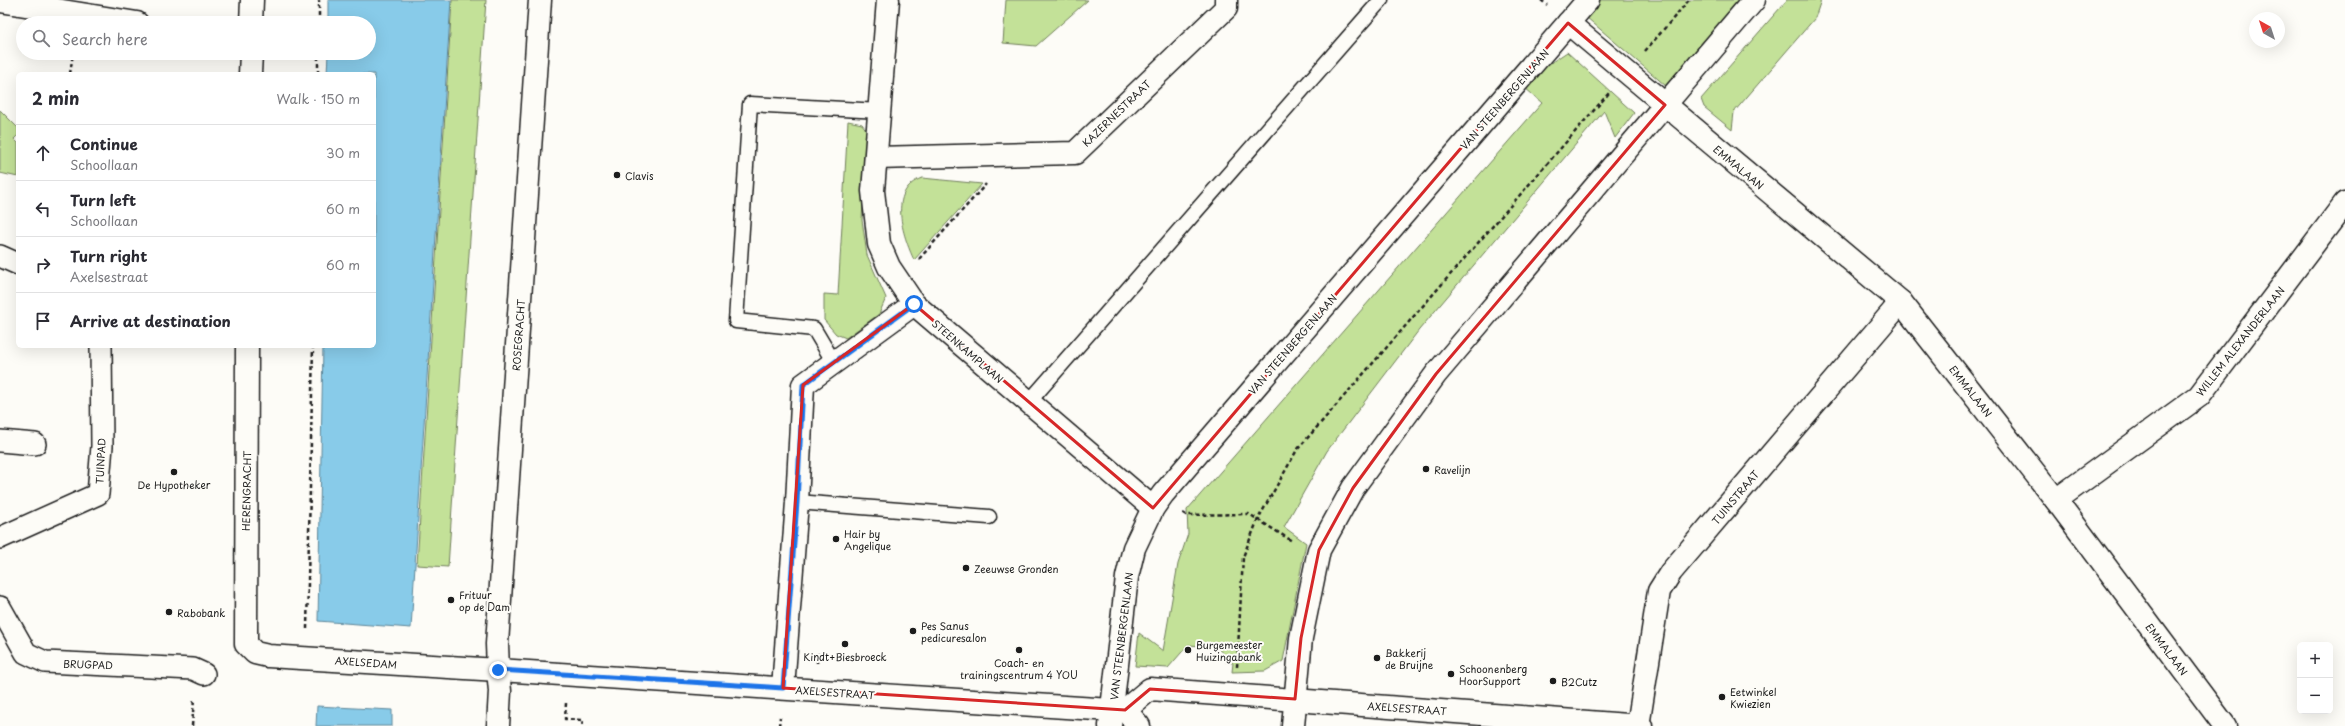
<!DOCTYPE html>
<meta charset="utf-8">
<style>
:root{--surface:#fff;--page:#f7f7f7;--text:#2b2b33;--muted:#7c7c81;--line:#e1e1e2}
body{margin:0;font-family:"Playpen Sans",sans-serif;background:var(--page);color:var(--text)}
.controls{position:absolute;right:12px;bottom:12px;display:grid;overflow:hidden;border-radius:6px;box-shadow:0 4px 16px #0002}
.controls button{width:36px;height:36px;display:grid;place-items:center;padding:0;border:0;border-bottom:1px solid var(--line);background:var(--surface);color:var(--text);font:20px sans-serif}
.compass{position:absolute;left:2249px;top:12px;width:36px;height:36px;border-radius:50%;background:var(--surface);box-shadow:0 4px 16px #0002;rotate:321deg}
.stop{position:absolute;width:12px;height:12px;margin:-9px;border:3px solid #1a73e8;border-radius:50%;background:#fff}
.stop.end{background:#1a73e8;border-color:#fff;box-shadow:0 1px 4px #0008}
.list{margin:0;padding:0;list-style:none}
h2{display:flex;justify-content:space-between;align-items:center;height:52px;margin:0;padding:0 16px;font-size:17px}
h2 small{font-size:13px;font-weight:400;color:var(--muted)}
.list li{display:grid;grid-template-columns:26px 1fr auto;gap:12px;align-items:center;box-sizing:border-box;height:56px;padding:0 16px;border-top:1px solid var(--line)}
.list b{display:block;font-size:15px;white-space:nowrap}
.list p{margin:0;font-size:13px;white-space:nowrap;color:var(--muted)}
.list em{font-size:13px;font-style:normal;color:var(--muted)}
.icon{flex:none;width:22px;height:22px;fill:none;stroke:currentColor;stroke-width:2;stroke-linecap:round;stroke-linejoin:round}
.map{position:relative;flex:none;width:2345px;height:726px;overflow:hidden}
.search{position:absolute;background:var(--surface);box-shadow:0 4px 16px #0002;left:16px;top:16px;width:360px;height:44px;display:flex;align-items:center;gap:10px;box-sizing:border-box;padding:0 14px;border-radius:22px;color:var(--muted);font-size:15px}
.panel{position:absolute;background:var(--surface);box-shadow:0 4px 16px #0002;left:16px;top:72px;width:360px;height:276px;border-radius:6px}
.map>svg:first-child{display:block}
.green{fill:#c3e198;stroke:#707e5a}
.water{fill:#88cbe9;stroke:#5d8597}
.lines{fill:none;stroke-linecap:round;stroke-linejoin:round}
.service-casing{stroke:#1c1c1c;stroke-width:17}
.pedestrian-casing{stroke:#1c1c1c;stroke-width:24}
.minor-casing{stroke:#1c1c1c;stroke-width:25}
.tertiary-casing{stroke:#1c1c1c;stroke-width:25}
.path{stroke:#1c1c1c;stroke-width:2.5;stroke-dasharray:4 3;stroke-linecap:butt}
.service{stroke:#fdfcf7;stroke-width:14}
.pedestrian{stroke:#fdfcf7;stroke-width:21}
.minor{stroke:#fdfcf7;stroke-width:22}
.tertiary{stroke:#fdfcf7;stroke-width:22}
.route{stroke:#1a73e8;stroke-width:5}
.marked{fill:none;stroke:#d62828;stroke-width:3;stroke-linejoin:round}
.poi-dot{fill:#1c1c1c;stroke:#fdfcf7;stroke-width:1.5}
.labels{text-anchor:middle;dominant-baseline:central;stroke-width:4;stroke-linejoin:round;paint-order:stroke}
.street-label{font-size:10px;fill:#1c1c1c;stroke:#fdfcf7}
.poi-label{font-size:10px;fill:#1c1c1c;stroke:#fdfcf7;text-anchor:start}
</style>
<div class="map">
<svg width="2345" height="726" viewBox="0 0 2345 726">
<rect width="100%" height="100%" fill="#fdfcf7"/>
<filter id="ink" filterUnits="userSpaceOnUse"><feTurbulence type="fractalNoise" baseFrequency=".025" numOctaves="2"/><feDisplacementMap in="SourceGraphic" scale="8" xChannelSelector="R" yChannelSelector="G"/><feConvolveMatrix kernelMatrix="1 2 1 2 8 2 1 2 1" color-interpolation-filters="sRGB"/></filter>
<g filter="url(#ink)">
<!-- green -->
<g class="green">
<polygon points="452,0 486,0 448,567 417,565"/>
<polygon points="1006,0 1088,0 1036,46 1003,43"/>
<polygon points="1600,0 1739,0 1666,86 1586,17"/>
<polygon points="1787,0 1821,0 1815,18 1734,112 1732,130 1704,107 1701,99"/>
<polygon points="1567,52 1634,113 1615,138 1604,111 1419,330 1327,451 1284,527 1306,543 1283,661 1265,671 1232,672 1233,663 1226,662 1226,656 1216,647 1188,645 1168,668 1135,666 1139,633 1163,651 1178,564 1188,534 1187,510 1542,103 1524,87 1537,72"/>
<polygon points="0,110 18,128 18,135 14,139 18,143 18,177 0,173"/>
<polygon points="848,121 862,124 867,131 862,220 867,255 886,298 879,314 846,338 836,334 824,320 824,294 838,295"/>
<path d="M922,178L982,184L914,260C903,236 887,190 922,178Z"/>
</g>
<!-- water -->
<g class="water">
<polygon points="328,0 451,0 411,628 318,621 323,346 374,346 374,74 327,74 328,53 369,53 369,23 328,23"/>
<polygon points="317,706 392,710 392,726 316,726"/>
</g>
<g class="lines">
<!-- service casing -->
<g class="service-casing">
<g id="service">
<polyline points="833,361 814,329 736,321 750,104 880,111"/>
<polyline points="1028,403 1381,0"/>
<polyline points="797,502 989,517"/>
</g>
</g>
<!-- pedestrian casing -->
<g class="pedestrian-casing">
<g id="pedestrian">
<polyline points="0,256 18,264"/>
<polyline points="0,441 35,444"/>
<polyline points="0,538 98,494 102,446 101,346"/>
<polyline points="0,607 26,653 45,662 193,669 204,674"/>
</g>
</g>
<!-- minor casing -->
<g class="minor-casing">
<g id="minor">
<polyline points="888,0 873,191 879,244 889,267 914,304 1153,508"/>
<polyline points="0,1 137,23"/>
<polyline points="251,23 252,0"/>
<polyline points="1568,23 1901,302 2056,500 2225,726"/>
<polyline points="250,74 251,53"/>
<polyline points="876,158 1075,153 1226,8 1226,0"/>
<polyline points="247,346 246,644 255,653 268,656 498,670 497,644 540,0"/>
<polyline points="2056,500 2199,396 2345,203"/>
<polyline points="783,688 797,502 803,385 914,304"/>
<polyline points="1110,726 1127,577 1134,548 1153,508 1163,494 1588,0"/>
<polyline points="1293,726 1301,638 1319,550 1353,488 1436,374 1754,0"/>
<polyline points="1638,726 1659,591 1671,572 1901,302"/>
</g>
</g>
<!-- tertiary casing -->
<g class="tertiary-casing">
<g id="tertiary">
<polyline points="1125,710 1139,726"/>
<polyline points="498,726 500,691 498,670 1112,710 1125,710 1150,689 1641,726"/>
</g>
</g>
<!-- path -->
<g class="path">
<polyline points="1541,0 1547,5"/>
<polyline points="319,23 319,0"/>
<polyline points="1645,51 1689,0"/>
<polyline points="70,74 73,53"/>
<polyline points="318,74 318,53"/>
<polyline points="919,259 986,184"/>
<polyline points="1183,513 1186,515 1249,514 1292,541"/>
<polyline points="307,629 313,346"/>
<polyline points="817,663 818,653"/>
<polyline points="1237,667 1243,557 1258,519 1297,450 1609,93"/>
<polyline points="566,703 565,719 583,720 582,726"/>
<polyline points="192,726 194,699"/>
<polyline points="779,726 780,717"/>
</g>
<!-- service -->
<use href="#service" class="service"/>
<!-- pedestrian -->
<use href="#pedestrian" class="pedestrian"/>
<!-- minor -->
<use href="#minor" class="minor"/>
<!-- tertiary -->
<use href="#tertiary" class="tertiary"/>
</g>
</g>
<g class="lines" filter="url(#ink)">
<!-- route -->
<polyline class="route" points="498,670 783,688 797,502 803,385 914,304"/>
</g>
<!-- marked area -->
<path class="marked" d="M1568,23L1665,105L1436,374L1353,488L1319,550L1301,638L1295,699L1150,689L1125,710L783,688L803,385L914,304L1153,508Z"/>
<!-- markers -->
<g class="poi-dot">
<circle cx="617" cy="175" r="4"/>
<circle cx="1426" cy="469" r="4"/>
<circle cx="174" cy="472" r="4"/>
<circle cx="836" cy="539" r="4"/>
<circle cx="966" cy="568" r="4"/>
<circle cx="451" cy="600" r="4"/>
<circle cx="169" cy="612" r="4"/>
<circle cx="913" cy="631" r="4"/>
<circle cx="845" cy="644" r="4"/>
<circle cx="1019" cy="650" r="4"/>
<circle cx="1188" cy="650" r="4"/>
<circle cx="1377" cy="658" r="4"/>
<circle cx="1451" cy="674" r="4"/>
<circle cx="1553" cy="681" r="4"/>
<circle cx="1722" cy="697" r="4"/>
</g>
<g class="labels">
<!-- street labels -->
<g class="street-label">
<text transform="translate(1504 99) rotate(-49)">VAN STEENBERGENLAAN</text>
<text transform="translate(1116 113) rotate(-44)">KAZERNESTRAAT</text>
<text transform="translate(1739 167) rotate(40)">EMMALAAN</text>
<text transform="translate(518 335) rotate(-86)">ROSEGRACHT</text>
<text transform="translate(2240 341) rotate(-52)">WILLEM ALEXANDERLAAN</text>
<text transform="translate(1292 344) rotate(-49)">VAN STEENBERGENLAAN</text>
<text transform="translate(968 351) rotate(41)">STEENKAMPLAAN</text>
<text transform="translate(1971 391) rotate(52)">EMMALAAN</text>
<text transform="translate(100 461) rotate(-87)">TUINPAD</text>
<text transform="translate(246 491) rotate(-89)">HERENGRACHT</text>
<text transform="translate(1735 497) rotate(-50)">TUINSTRAAT</text>
<text transform="translate(1121 636) rotate(-83)">VAN STEENBERGENLAAN</text>
<text transform="translate(2167 649) rotate(53)">EMMALAAN</text>
<text transform="translate(366 662) rotate(4)">AXELSEDAM</text>
<text transform="translate(88 664) rotate(2)">BRUGPAD</text>
<text transform="translate(835 692) rotate(4)">AXELSESTRAAT</text>
<text transform="translate(1407 708) rotate(4)">AXELSESTRAAT</text>
</g>
<!-- poi labels -->
<g class="poi-label">
<text x="625" y="175">Clavis</text>
<text x="1434" y="469">Ravelijn</text>
<text x="174" y="484" text-anchor="middle">De Hypotheker</text>
<text x="844" y="533">Hair by<tspan x="844" dy="12">Angelique</tspan></text>
<text x="974" y="568">Zeeuwse Gronden</text>
<text x="459" y="594">Frituur<tspan x="459" dy="12">op de Dam</tspan></text>
<text x="177" y="612">Rabobank</text>
<text x="921" y="625">Pes Sanus<tspan x="921" dy="12">pedicuresalon</tspan></text>
<text x="1196" y="644">Burgemeester<tspan x="1196" dy="12">Huizingabank</tspan></text>
<text x="1385" y="652">Bakkerij<tspan x="1385" dy="12">de Bruijne</tspan></text>
<text x="845" y="656" text-anchor="middle">Kindt+Biesbroeck</text>
<text x="1019" y="662" text-anchor="middle">Coach- en<tspan x="1019" dy="12">trainingscentrum 4 YOU</tspan></text>
<text x="1459" y="668">Schoonenberg<tspan x="1459" dy="12">HoorSupport</tspan></text>
<text x="1561" y="681">B2Cutz</text>
<text x="1730" y="691">Eetwinkel<tspan x="1730" dy="12">Kwiezien</tspan></text>
</g>
</g>
</svg>
<div class="controls">
<button>+</button>
<button>−</button>
</div>
<svg class="compass" viewBox="-18 -18 36 36"><path d="M0-13l5 13h-10z" fill="#e53935"/><path d="M0 13l5-13h-10z" fill="#7c7c81"/></svg>
<div class="stop" style="left:914px;top:304px"></div>
<div class="stop end" style="left:498px;top:670px"></div>
<div class="search"><svg class="icon" aria-label="search" viewBox="0 0 24 24"><circle cx="10" cy="10" r="6"/><path d="M15 15l6 6"/></svg>Search here</div>
<section class="panel">
<h2>2 min<small>Walk · 150 m</small></h2>
<ul class="list">
<li><svg class="icon" aria-label="ahead" viewBox="0 0 24 24"><path d="M12 20V5M6 11l6-6 6 6"/></svg><div><b>Continue</b><p>Schoollaan</p></div><em>30 m</em></li>
<li><svg class="icon" aria-label="left" viewBox="0 0 24 24"><path d="M17 20v-9H6M10 6l-5 5 5 5"/></svg><div><b>Turn left</b><p>Schoollaan</p></div><em>60 m</em></li>
<li><svg class="icon" aria-label="right" viewBox="0 0 24 24"><path d="M7 20v-9h11M14 6l5 5-5 5"/></svg><div><b>Turn right</b><p>Axelsestraat</p></div><em>60 m</em></li>
<li><svg class="icon" aria-label="arrive" viewBox="0 0 24 24"><path d="M6 21V4h12l-3 4 3 4H6"/></svg><div><b>Arrive at destination</b></div></li>
</ul>
</section>
</div>
